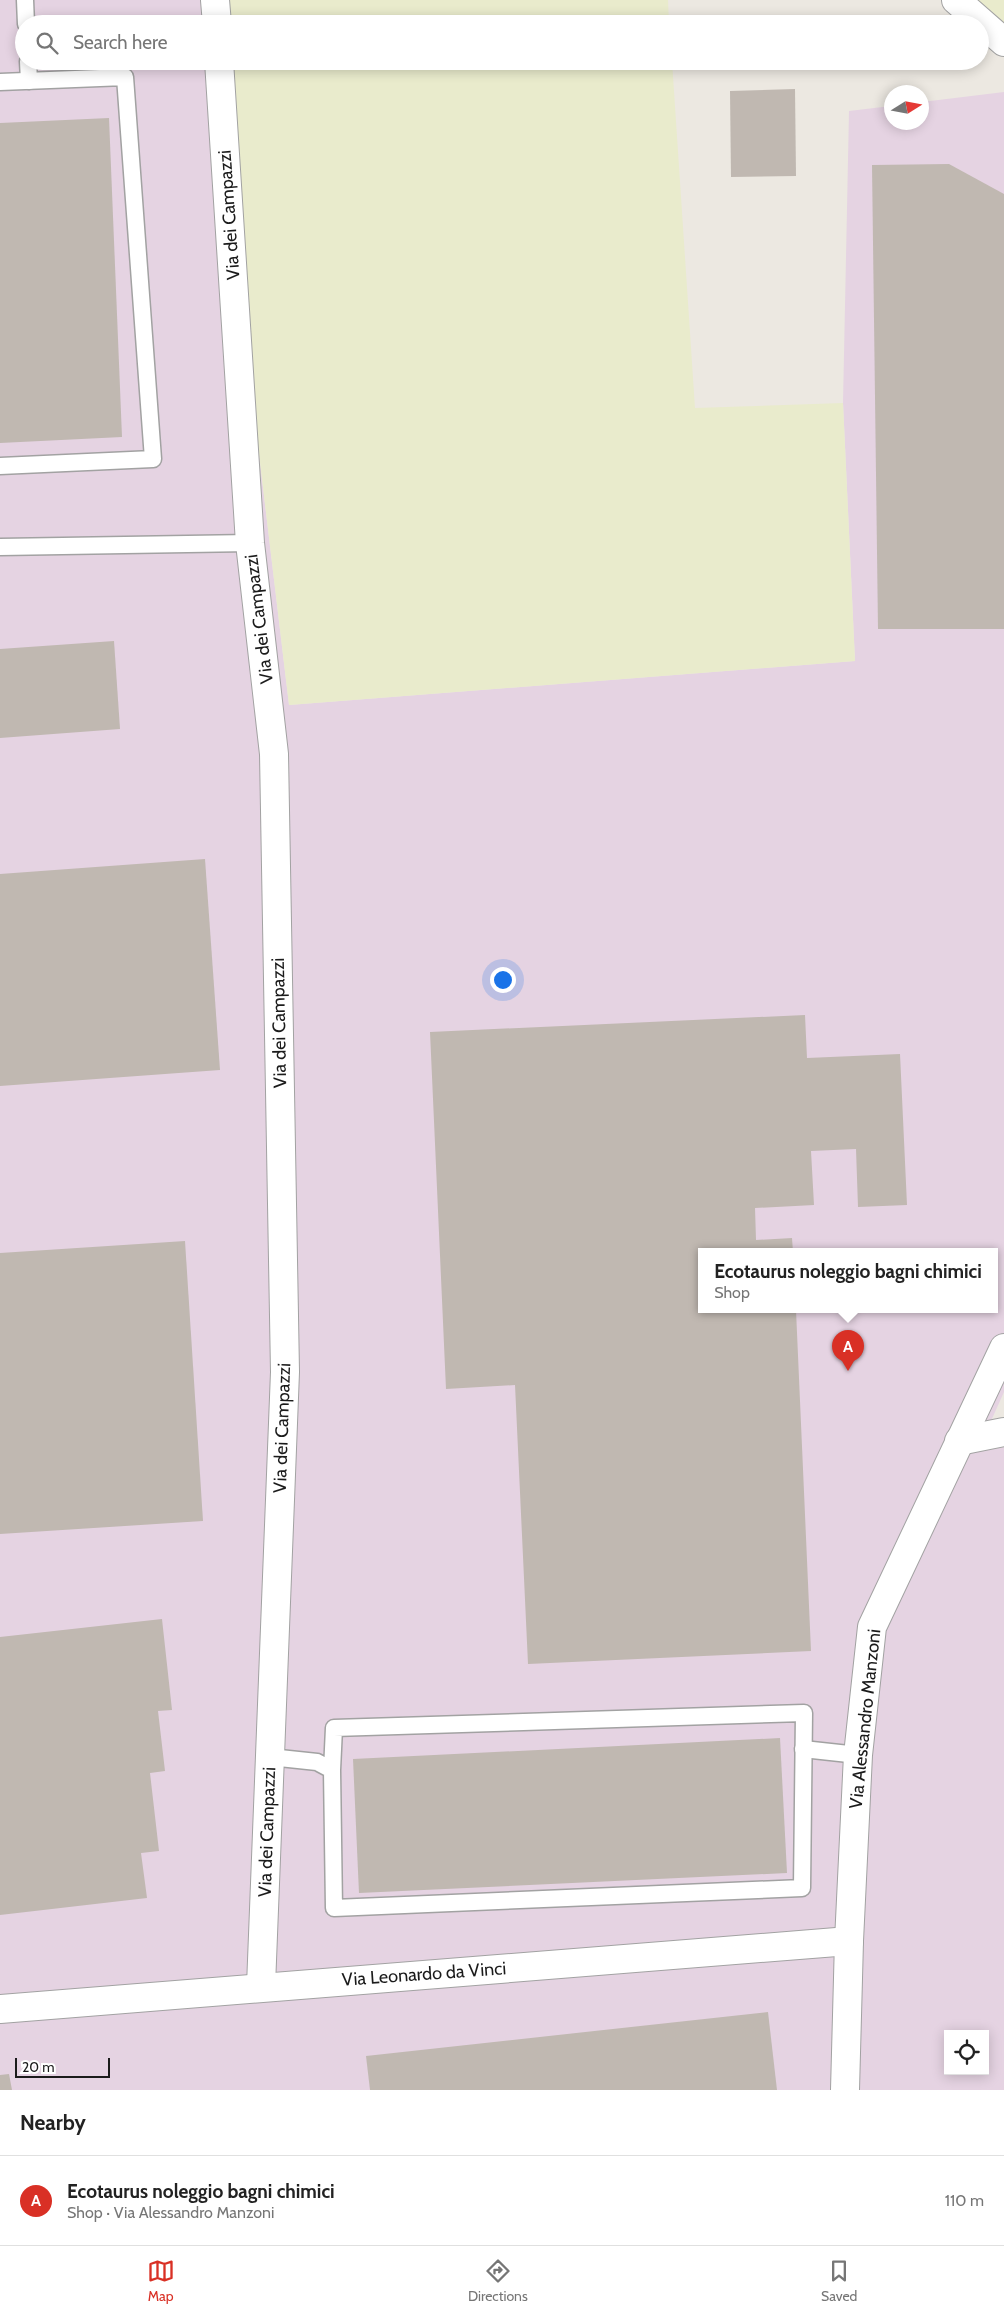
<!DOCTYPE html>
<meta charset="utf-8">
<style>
:root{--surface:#fff;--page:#f2f2f2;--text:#222;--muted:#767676;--line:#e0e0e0;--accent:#d93025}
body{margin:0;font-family:Cabin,sans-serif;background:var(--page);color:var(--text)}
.controls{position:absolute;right:15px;bottom:15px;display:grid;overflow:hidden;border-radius:0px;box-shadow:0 2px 12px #0003}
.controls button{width:45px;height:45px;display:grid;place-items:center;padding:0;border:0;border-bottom:1px solid var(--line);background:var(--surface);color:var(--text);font:25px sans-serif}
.compass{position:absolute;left:884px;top:85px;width:45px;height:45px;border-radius:50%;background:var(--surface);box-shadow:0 2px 12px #0003;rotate:79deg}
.scale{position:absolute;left:15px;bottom:12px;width:95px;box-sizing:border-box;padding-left:5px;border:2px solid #1b1b1b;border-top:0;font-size:14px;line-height:18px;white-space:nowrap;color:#1b1b1b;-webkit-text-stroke:4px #fff;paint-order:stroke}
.you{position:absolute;left:502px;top:979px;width:18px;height:18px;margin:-12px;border:4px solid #fff;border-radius:50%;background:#1a73e8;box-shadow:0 0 0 8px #1a73e833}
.badge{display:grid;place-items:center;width:32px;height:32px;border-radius:50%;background:var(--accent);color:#fff;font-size:16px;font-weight:700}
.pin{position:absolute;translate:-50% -41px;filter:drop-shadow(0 1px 2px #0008)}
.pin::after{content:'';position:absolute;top:26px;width:18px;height:15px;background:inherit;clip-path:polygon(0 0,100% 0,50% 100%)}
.popup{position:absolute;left:698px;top:1248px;width:300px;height:65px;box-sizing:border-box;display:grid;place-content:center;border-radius:0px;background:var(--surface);filter:drop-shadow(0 1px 4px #0005);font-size:16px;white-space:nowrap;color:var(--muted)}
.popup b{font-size:19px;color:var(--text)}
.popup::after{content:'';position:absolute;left:50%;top:100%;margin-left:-10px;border:10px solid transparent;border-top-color:var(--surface)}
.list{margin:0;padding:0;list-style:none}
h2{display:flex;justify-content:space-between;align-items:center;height:65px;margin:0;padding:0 20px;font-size:21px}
h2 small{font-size:16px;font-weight:400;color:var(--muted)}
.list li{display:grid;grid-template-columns:32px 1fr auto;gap:15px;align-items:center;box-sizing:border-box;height:90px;padding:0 20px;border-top:1px solid var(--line)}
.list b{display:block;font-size:19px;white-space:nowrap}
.list p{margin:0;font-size:16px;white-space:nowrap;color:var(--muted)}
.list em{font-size:16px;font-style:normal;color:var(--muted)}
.icon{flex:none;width:28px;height:28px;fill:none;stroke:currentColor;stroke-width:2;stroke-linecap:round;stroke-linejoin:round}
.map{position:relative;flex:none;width:1004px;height:2090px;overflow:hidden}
.search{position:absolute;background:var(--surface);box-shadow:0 2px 12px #0003;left:15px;right:15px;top:15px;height:55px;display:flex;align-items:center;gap:12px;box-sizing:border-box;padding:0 18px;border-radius:28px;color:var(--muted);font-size:19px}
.sheet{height:155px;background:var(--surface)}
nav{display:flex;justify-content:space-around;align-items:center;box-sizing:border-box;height:70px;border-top:1px solid var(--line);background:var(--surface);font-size:14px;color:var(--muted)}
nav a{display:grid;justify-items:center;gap:2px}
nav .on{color:var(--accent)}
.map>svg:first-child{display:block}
.industrial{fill:#e5d3e2;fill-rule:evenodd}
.farmland{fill:#e9ebcc}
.building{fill:#c0b8b1}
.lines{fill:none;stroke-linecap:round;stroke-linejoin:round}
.lane-casing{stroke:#a2a2a2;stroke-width:19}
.street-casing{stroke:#a2a2a2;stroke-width:30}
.lane{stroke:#fff;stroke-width:16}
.street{stroke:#fff;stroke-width:28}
.labels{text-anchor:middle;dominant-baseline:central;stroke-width:4.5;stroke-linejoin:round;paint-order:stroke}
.street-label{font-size:18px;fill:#1b1b1b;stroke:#fff}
</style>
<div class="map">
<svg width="1004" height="2090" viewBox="0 0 1004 2090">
<rect width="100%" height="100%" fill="#ece8e1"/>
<!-- industrial -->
<path class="industrial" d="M0,0H205L208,24H24V61H212L289,705L855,661L843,403L849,111L891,106L892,122H922V102L1004,92V1392L977,1452L1004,1447V2090H0ZM702,1252H994V1310H702ZM948,2034H985V2071H948Z"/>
<!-- farmland -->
<g class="farmland">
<polygon points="205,0 668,0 669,24 208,24"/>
<polygon points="970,0 1004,0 1004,26"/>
<polygon points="212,61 672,61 695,408 843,403 855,661 289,705"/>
</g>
<!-- building -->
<g class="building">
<polygon points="795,89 796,176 731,177 730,91"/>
<polygon points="109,118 122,437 0,443 0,123"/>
<polygon points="949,164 1004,194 1004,629 878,629 872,165"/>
<polygon points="114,641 120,729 0,738 0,649"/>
<polygon points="205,859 220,1070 0,1086 0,874"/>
<polygon points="805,1015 807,1058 900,1054 907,1205 858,1207 856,1149 811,1151 814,1205 755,1208 756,1240 792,1238 793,1252 702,1252 702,1310 796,1310 811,1651 528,1664 515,1385 446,1389 430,1032"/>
<polygon points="185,1241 203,1521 0,1534 0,1253"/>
<polygon points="162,1619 172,1710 158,1711 165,1771 150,1773 159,1851 141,1853 147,1898 0,1915 0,1637"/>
<polygon points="780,1738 787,1873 359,1893 353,1759"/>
<polygon points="768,2012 777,2090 370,2090 366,2056"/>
<polygon points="9,2074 12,2090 0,2090 0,2075"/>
</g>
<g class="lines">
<!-- lane casing -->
<g class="lane-casing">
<g id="lane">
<polyline points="25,0 26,24"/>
<polyline points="28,61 29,81"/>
<polyline points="0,82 125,77 153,459 0,466"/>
<polyline points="0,547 250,543"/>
<polyline points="803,1749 858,1755"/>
<polyline points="270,1757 317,1762 332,1770 334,1908 802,1888 804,1713 334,1728 332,1770"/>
</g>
</g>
<!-- street casing -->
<g class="street-casing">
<g id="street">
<polyline points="215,0 217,24"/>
<polyline points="956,0 1004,42"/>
<polyline points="219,61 250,543 274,754 285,1372 261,1986"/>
<polyline points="959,1441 1004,1432"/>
<polyline points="0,2009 849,1941"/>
<polyline points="845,2090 849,1941 858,1755 872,1627 1004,1348"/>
</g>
</g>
<!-- lane -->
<use href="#lane" class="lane"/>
<!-- street -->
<use href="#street" class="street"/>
</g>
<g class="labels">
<!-- street labels -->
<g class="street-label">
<text transform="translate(229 215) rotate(-94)">Via dei Campazzi</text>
<text transform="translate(259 619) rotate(-97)">Via dei Campazzi</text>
<text transform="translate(279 1023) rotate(-91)">Via dei Campazzi</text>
<text transform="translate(282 1428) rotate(-88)">Via dei Campazzi</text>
<text transform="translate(865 1719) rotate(-84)">Via Alessandro Manzoni</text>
<text transform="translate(267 1832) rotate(-88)">Via dei Campazzi</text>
<text transform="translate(424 1974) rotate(-4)">Via Leonardo da Vinci</text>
</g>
</g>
</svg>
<div class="controls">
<button><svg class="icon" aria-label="locate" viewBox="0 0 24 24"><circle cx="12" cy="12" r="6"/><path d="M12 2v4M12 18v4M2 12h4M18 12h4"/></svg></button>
</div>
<svg class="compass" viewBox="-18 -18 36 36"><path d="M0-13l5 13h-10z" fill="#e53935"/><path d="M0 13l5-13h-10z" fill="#767676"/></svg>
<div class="scale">20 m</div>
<div class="you"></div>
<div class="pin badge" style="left:848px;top:1371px">A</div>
<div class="popup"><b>Ecotaurus noleggio bagni chimici</b>Shop</div>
<div class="search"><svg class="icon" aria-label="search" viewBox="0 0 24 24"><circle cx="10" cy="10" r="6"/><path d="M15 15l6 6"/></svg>Search here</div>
</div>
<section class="sheet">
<h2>Nearby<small></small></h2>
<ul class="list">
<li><span class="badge">A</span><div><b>Ecotaurus noleggio bagni chimici</b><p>Shop · Via Alessandro Manzoni</p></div><em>110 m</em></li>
</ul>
</section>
<nav>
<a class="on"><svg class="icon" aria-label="map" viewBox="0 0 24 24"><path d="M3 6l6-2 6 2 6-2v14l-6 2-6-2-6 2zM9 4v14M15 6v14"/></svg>Map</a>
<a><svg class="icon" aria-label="directions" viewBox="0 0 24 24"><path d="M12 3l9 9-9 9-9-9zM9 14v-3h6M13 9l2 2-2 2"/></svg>Directions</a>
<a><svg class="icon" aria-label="saved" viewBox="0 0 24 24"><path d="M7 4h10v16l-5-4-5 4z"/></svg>Saved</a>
</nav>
